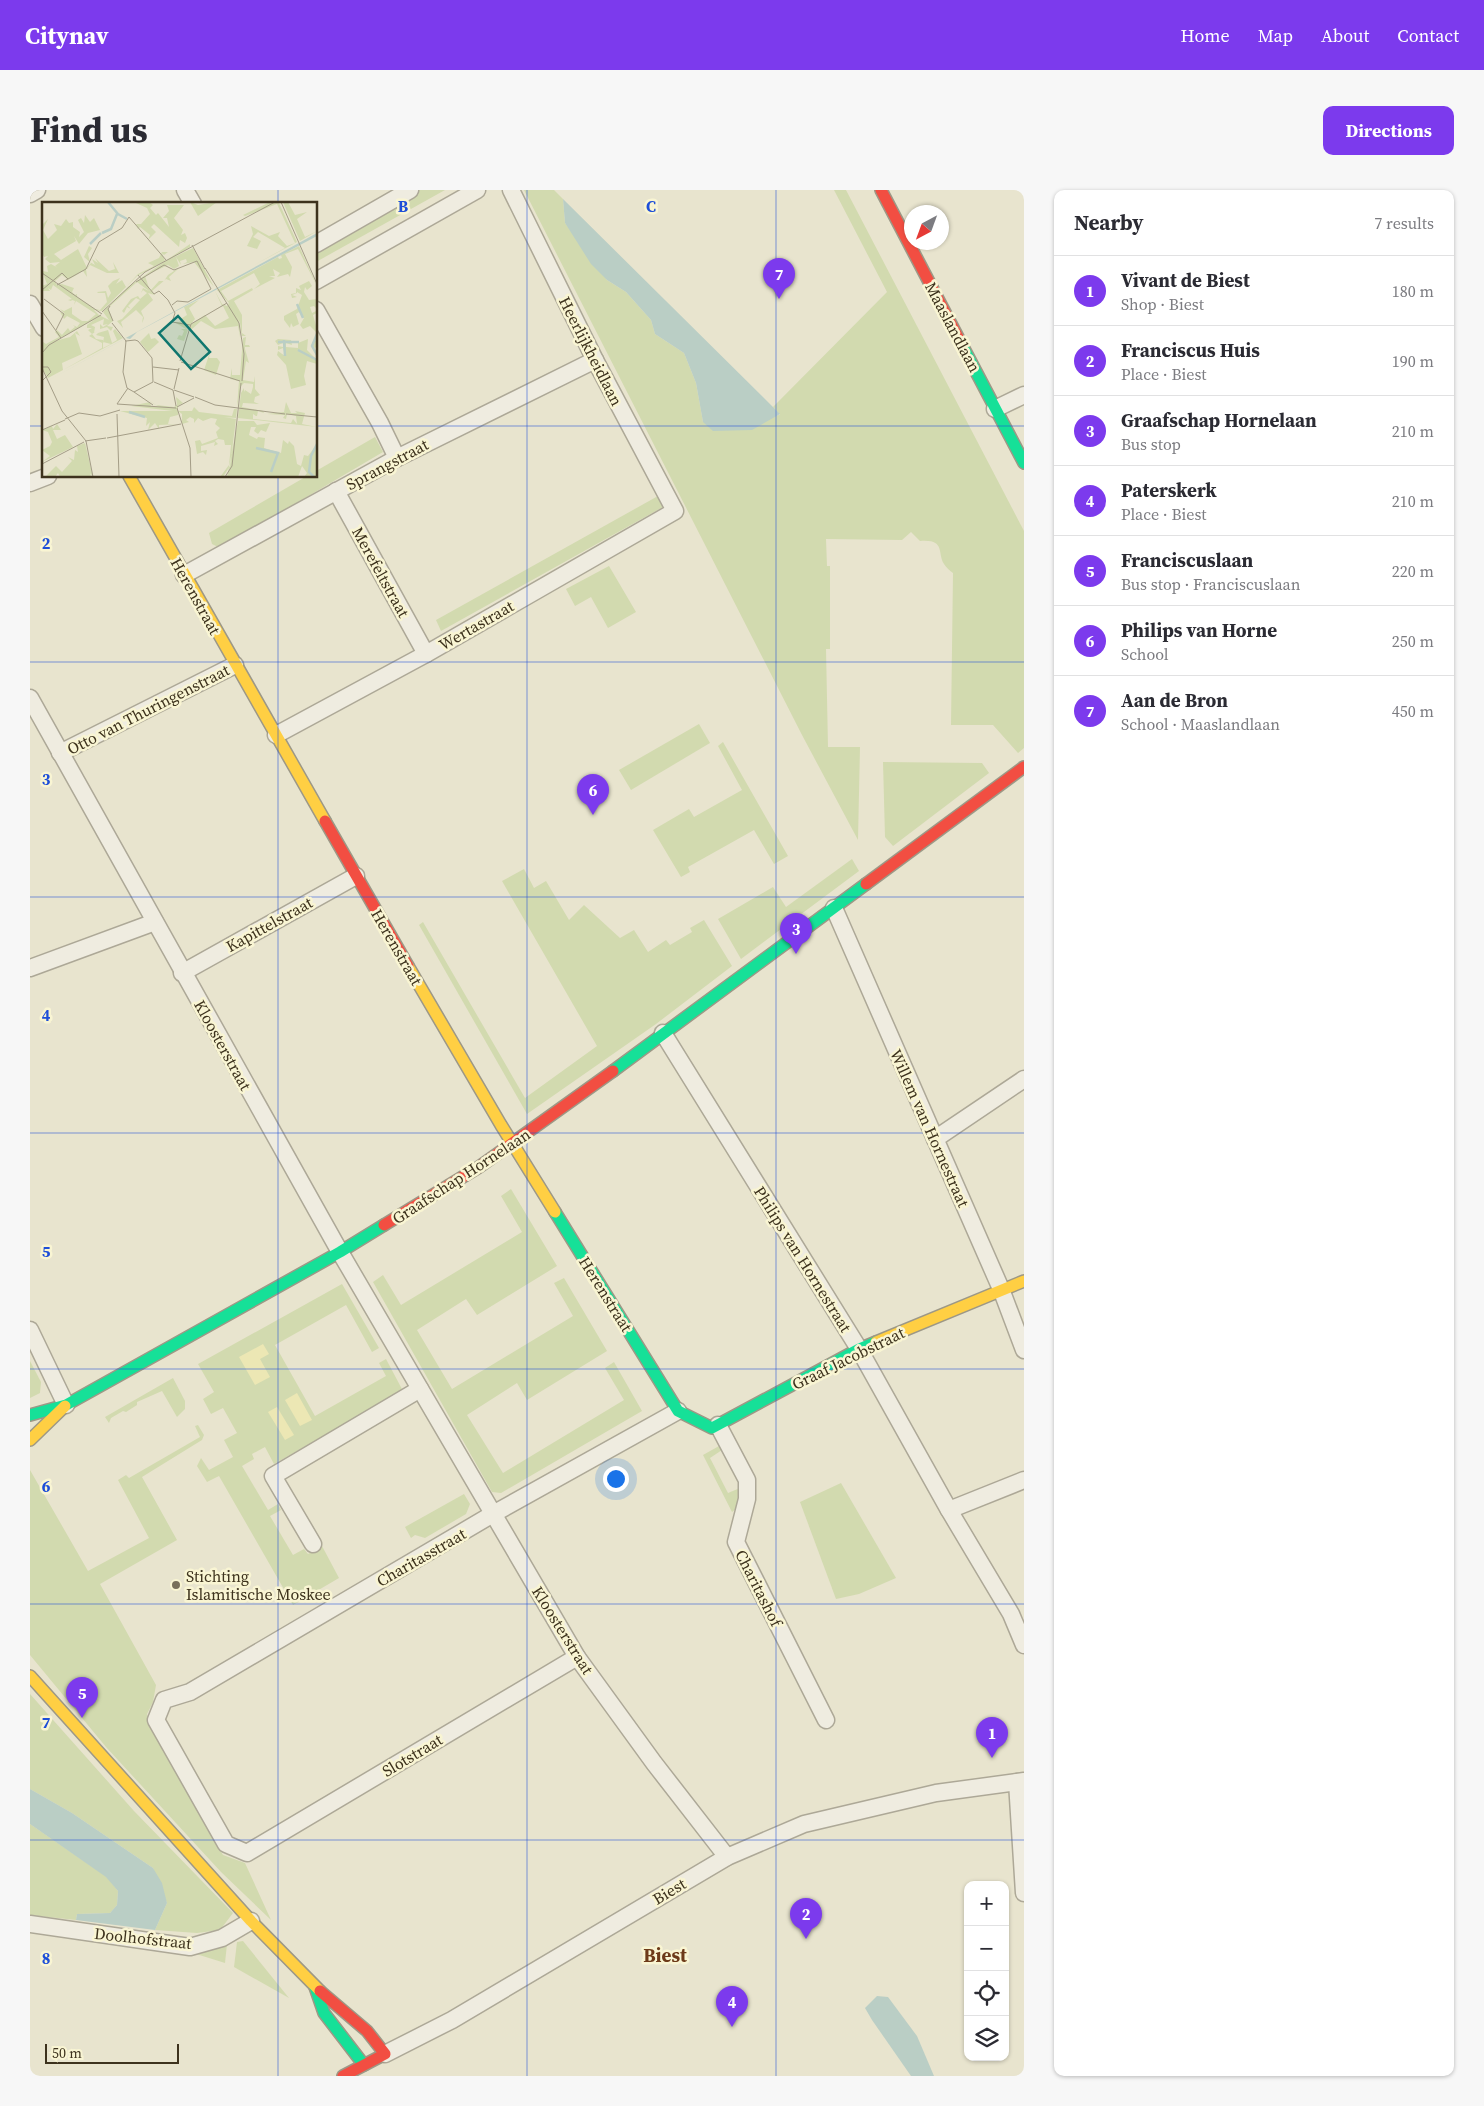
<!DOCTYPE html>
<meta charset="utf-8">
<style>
:root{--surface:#fff;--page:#f7f7f7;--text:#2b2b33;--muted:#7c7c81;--line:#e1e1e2;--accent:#7c3aed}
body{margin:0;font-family:"Source Serif 4",serif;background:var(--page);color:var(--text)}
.controls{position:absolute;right:15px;bottom:15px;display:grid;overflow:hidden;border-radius:10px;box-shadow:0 1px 4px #0004}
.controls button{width:45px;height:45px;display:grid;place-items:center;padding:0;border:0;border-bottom:1px solid var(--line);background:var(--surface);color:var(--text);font:25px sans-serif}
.compass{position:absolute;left:874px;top:15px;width:45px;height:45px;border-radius:50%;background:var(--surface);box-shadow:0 1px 4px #0004;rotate:221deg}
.scale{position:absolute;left:15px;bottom:12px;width:134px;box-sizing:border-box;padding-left:5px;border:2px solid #3d321d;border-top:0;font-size:14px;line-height:18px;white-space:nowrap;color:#3d321d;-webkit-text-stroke:4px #f9f5d3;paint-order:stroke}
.you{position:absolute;left:585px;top:1288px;width:18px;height:18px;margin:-12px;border:4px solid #fff;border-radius:50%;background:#1a73e8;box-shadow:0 0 0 8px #1a73e833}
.badge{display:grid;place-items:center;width:32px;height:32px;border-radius:50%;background:var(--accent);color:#fff;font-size:16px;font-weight:700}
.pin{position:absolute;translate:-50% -41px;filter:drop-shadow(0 1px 2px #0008)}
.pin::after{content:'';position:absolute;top:26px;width:18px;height:15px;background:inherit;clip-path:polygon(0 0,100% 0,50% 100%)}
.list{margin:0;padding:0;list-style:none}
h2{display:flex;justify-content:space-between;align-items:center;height:65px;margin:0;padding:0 20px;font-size:21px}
h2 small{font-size:16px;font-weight:400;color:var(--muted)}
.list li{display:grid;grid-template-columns:32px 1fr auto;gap:15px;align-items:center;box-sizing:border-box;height:70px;padding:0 20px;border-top:1px solid var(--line)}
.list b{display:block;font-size:19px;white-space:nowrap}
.list p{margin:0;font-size:16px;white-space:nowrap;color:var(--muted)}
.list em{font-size:16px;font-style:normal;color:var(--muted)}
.icon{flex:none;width:28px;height:28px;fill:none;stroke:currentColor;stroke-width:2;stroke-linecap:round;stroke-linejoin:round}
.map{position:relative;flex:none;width:994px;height:1886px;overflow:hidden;border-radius:10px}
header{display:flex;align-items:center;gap:30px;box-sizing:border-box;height:70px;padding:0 25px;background:var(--accent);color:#fff}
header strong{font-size:24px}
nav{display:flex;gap:28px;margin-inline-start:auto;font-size:18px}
.intro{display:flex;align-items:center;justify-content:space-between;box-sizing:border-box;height:120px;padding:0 30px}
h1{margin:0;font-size:35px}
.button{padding:12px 22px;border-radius:10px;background:var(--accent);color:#fff;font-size:18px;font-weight:700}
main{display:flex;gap:30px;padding:0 30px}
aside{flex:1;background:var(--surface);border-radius:10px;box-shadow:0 1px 4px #0004}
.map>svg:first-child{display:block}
.green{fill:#d2daaf}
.sand{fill:#ece7b4}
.water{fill:#bacec5}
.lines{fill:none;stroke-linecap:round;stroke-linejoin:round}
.street-casing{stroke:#ada897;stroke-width:19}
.fast-casing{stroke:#9d9886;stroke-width:14}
.slow-casing{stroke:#9d9886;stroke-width:14}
.jam-casing{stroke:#9d9886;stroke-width:14}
.street{stroke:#efece0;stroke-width:16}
.fast{stroke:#16e098;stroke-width:11}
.slow{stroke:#ffcf43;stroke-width:11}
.jam{stroke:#f24e42;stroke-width:11}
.grid{fill:none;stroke:#1d4ed8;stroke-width:1;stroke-opacity:0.55}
.poi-dot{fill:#79705b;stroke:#f9f5d3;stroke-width:2}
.labels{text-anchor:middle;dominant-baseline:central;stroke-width:5;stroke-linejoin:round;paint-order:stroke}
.street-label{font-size:16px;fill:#3d321d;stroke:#f9f5d3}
.poi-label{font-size:16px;fill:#3d321d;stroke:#f9f5d3;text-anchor:start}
.quarter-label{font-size:19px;font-weight:bold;fill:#6d3a19;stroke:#f9f5d3}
.inset-river{fill:none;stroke:#bacec5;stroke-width:2.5}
.inset-road{fill:none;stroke:#a49d87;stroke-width:1}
.view{fill:#0f766e;fill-opacity:0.15;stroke:#0f766e;stroke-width:2.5}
.inset-edge{fill:none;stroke:#3d321d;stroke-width:2.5}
.grid-label{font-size:16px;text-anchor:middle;font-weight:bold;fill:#1d4ed8;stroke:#f9f5d3;stroke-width:5;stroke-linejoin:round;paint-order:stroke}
</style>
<header>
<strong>Citynav</strong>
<nav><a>Home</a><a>Map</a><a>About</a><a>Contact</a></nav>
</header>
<div class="intro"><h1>Find us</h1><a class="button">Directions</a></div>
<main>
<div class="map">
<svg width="994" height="1886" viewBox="0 0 994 1886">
<rect width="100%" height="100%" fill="#e8e4ce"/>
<!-- green -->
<g class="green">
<polygon points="382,0 415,0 286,72 286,53"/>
<path d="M494,0H524L533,9L535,33L577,90L596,102L621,130L625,144L654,163L666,193L673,232L750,225L743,217L857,102L804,0H816L994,341V558L988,563L963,535H921L923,383C920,381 916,377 914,374C907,363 916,349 890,351L881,342L872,350L796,349L797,376H800V459H796L798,557H830L828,650L772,545Z"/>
<polygon points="345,247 353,262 190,358 182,354 179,343 277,286 286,286 286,281"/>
<polygon points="628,306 633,317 411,441 406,430"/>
<polygon points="579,376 606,422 578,438 561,407 545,416 536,399"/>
<polygon points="669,534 680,553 601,600 589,580"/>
<polygon points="693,552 758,666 744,674 724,640 658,677 660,682 651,687 623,640 659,619 664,627 712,600 688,556"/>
<polygon points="853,572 952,573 959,583 863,656 855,647"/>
<polygon points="822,669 829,681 711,769 688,729 743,697 756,717"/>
<polygon points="494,679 504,698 516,691 539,730 554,715 590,748 604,740 618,762 636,750 640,755 662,742 660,738 674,730 702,776 626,834 497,924 389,735 393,732 495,908 567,856 472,691"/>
<polygon points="481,999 527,1076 447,1125 436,1109 387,1140 422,1199 543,1126 524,1093 534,1088 577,1161 497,1210 487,1193 437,1225 473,1283 594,1210 575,1178 584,1172 612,1221 471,1303 462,1302 343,1092 353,1085 371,1115 492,1042 471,1006"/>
<polygon points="312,1094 349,1158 342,1162 316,1115 245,1155 285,1226 356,1186 349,1173 356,1169 373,1201 244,1274 235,1257 222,1264 224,1269 212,1276 238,1320 248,1314 251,1320 240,1326 263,1365 274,1359 278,1364 292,1356 309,1388 263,1415 189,1286 177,1292 167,1276 171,1268 179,1280 203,1267 194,1250 207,1243 193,1218 181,1224 173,1209 184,1202 168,1174"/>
<polygon points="0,1171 11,1192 10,1203 0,1208"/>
<polygon points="143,1188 155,1211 155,1219 147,1227 132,1201 107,1212 107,1215 96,1222 93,1221 81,1228 79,1233 75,1227"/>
<polygon points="168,1235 174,1245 172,1250 112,1287 147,1350 70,1394 126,1495 123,1512 117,1524 120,1537 193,1665 215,1673 241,1730 191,1682 76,1557 0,1465 0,1280 58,1381 119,1348 88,1290 96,1285 99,1288 170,1247 165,1236"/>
<polygon points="689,1256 692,1260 680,1268 698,1303 710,1298 706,1319 702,1322 673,1265"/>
<polygon points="811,1293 866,1388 829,1404 806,1409 770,1312"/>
<polygon points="434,1304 440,1314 436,1324 395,1348 385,1345 381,1348 375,1337"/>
<polygon points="0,1504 104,1621 203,1723 190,1740 167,1743 125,1740 137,1713 123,1678 42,1623 0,1599"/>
<polygon points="0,1634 77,1687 88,1701 87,1715 80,1723 47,1724 46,1730 0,1725"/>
<polygon points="213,1751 259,1808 204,1777 207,1752"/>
<polygon points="197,1754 195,1773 163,1763"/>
</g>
<!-- sand -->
<g class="sand">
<polygon points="233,1154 239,1164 230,1169 240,1187 225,1195 209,1167"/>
<polygon points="267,1203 282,1230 270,1236 255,1210"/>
<polygon points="247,1217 264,1245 255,1250 238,1222"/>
</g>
<!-- water -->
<g class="water">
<polygon points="533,9 743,217 750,224 722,240 683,241 673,232 666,193 654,163 625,144 621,130 596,102 577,90 561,74 535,33"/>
<polygon points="0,1599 42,1623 123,1678 132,1693 137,1713 125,1740 46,1730 47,1724 80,1723 87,1715 88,1701 76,1687 0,1634"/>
<polygon points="847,1806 858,1807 887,1846 904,1886 881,1886 842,1830 835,1818"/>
</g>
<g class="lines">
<!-- street casing -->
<g class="street-casing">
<g id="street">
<polyline points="155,0 163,14"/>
<polyline points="0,4 7,0"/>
<polyline points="286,54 380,0"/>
<polyline points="286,91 447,0"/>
<polyline points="0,114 14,138"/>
<polyline points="286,120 350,233 367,268"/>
<polyline points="965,219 994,205"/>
<polyline points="0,293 18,286"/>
<polyline points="306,301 396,464"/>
<polyline points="154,385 367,268 565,170"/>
<polyline points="0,508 310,1062 547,1467 624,1573 697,1667"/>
<polyline points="246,545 396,464 645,321 565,170 481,0"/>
<polyline points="30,563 205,475"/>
<polyline points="804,718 971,1099 994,1160"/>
<polyline points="0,778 125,732"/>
<polyline points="152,783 326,686"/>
<polyline points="633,843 829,1159 919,1320 981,1424 994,1455"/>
<polyline points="905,949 994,889"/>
<polyline points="0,1140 36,1215"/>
<polyline points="688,1235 717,1290 717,1309 706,1352 796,1530"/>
<polyline points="919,1320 994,1290"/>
<polyline points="283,1354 243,1286 390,1199"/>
<polyline points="547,1467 217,1663 196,1654 126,1530 134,1510 160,1502 463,1324 648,1221"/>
<polyline points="987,1592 994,1703"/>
<polyline points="0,1734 160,1757 192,1748 221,1731"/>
<polyline points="355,1864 422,1830 697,1667 774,1634 906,1603 994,1591"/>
</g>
</g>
<!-- fast casing -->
<g class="fast-casing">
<g id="fast">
<polyline points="932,155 994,273"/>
<polyline points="583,881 836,694"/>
<polyline points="525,1022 648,1221 682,1238 829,1159 846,1152"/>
<polyline points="0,1225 36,1215 310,1062 354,1035"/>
<polyline points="285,1797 294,1823 334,1875"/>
</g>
</g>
<!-- slow casing -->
<g class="slow-casing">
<g id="slow">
<polyline points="99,286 295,631"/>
<polyline points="378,776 471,935 525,1022"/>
<polyline points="846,1152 994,1091"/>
<polyline points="0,1250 35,1216"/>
<polyline points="0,1486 221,1731 290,1801"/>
</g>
</g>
<!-- jam casing -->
<g class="jam-casing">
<g id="jam">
<polyline points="851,0 932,155"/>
<polyline points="295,631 378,776"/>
<polyline points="836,694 994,577"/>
<polyline points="354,1035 449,977 583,881"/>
<polyline points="290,1801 337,1841 355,1864 313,1886"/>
</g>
</g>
<!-- street -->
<use href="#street" class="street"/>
<!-- fast -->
<use href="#fast" class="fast"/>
<!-- slow -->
<use href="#slow" class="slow"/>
<!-- jam -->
<use href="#jam" class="jam"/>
</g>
<!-- grid -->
<path class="grid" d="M248,0V14M497,0V1886M746,0V1886M0,236H14M286,236H994M248,286V1886M0,472H994M0,707H994M0,943H994M0,1179H994M0,1414H994M0,1650H994"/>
<!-- markers -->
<circle class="poi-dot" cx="146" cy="1395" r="5"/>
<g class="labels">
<!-- street labels -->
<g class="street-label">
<text transform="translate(923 137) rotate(62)">Maaslandlaan</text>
<text transform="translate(561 161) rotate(63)">Heerlijkheidlaan</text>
<text transform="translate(357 274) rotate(-28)">Sprangstraat</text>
<text transform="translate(351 382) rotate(61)">Merefeltstraat</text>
<text transform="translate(166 406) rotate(61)">Herenstraat</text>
<text transform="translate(446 435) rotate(-30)">Wertastraat</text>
<text transform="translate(118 519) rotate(-27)">Otto van Thuringenstraat</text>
<text transform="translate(239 734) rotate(-29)">Kapittelstraat</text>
<text transform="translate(367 757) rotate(60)">Herenstraat</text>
<text transform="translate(193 855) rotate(61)">Kloosterstraat</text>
<text transform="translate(900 938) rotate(66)">Willem van Hornestraat</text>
<text transform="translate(431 986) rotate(-33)">Graafschap Hornelaan</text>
<text transform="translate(773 1069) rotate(58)">Philips van Hornestraat</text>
<text transform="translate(576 1104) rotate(58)">Herenstraat</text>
<text transform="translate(818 1168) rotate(-26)">Graaf Jacobstraat</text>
<text transform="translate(391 1367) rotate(-30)">Charitasstraat</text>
<text transform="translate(729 1398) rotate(63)">Charitashof</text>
<text transform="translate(533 1440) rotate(58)">Kloosterstraat</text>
<text transform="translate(382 1565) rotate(-31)">Slotstraat</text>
<text transform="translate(639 1701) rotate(-31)">Biest</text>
<text transform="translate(113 1748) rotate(6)">Doolhofstraat</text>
</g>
<!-- poi labels -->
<g class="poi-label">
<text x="156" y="1386">Stichting<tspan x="156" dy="18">Islamitische Moskee</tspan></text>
</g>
<!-- quarter labels -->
<g class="quarter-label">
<text x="635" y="1765">Biest</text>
</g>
</g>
<!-- overview -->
<g transform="translate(12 12)">
<rect width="275" height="275" fill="#e8e4ce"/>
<path d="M98,0H107L111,3L108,6L114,13L116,11L127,25L125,16H121L127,9L125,3H142L132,16L141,28L139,33L143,31L145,36L143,41L138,38L137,45L112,22L109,25L114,30L106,38L108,33L98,25L96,27L94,22H99L108,12L105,6L94,1ZM148,0L156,3L175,0L156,14ZM228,0L237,1L255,40L201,69L243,46L216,30L211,35L219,39L215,47L205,44L211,32L209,24L227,34L238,30L236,34L245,44L253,41L235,2L203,14L201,13ZM241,0H246L253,13L265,10L255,17L263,35L275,29L258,39ZM43,13L48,20L52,16L58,28L46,31L37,42L32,34L34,39L12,52L19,58L36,47L45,66L49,61L42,55L47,44L50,46L46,52L48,60L53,63L50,57L56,61L53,56L67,69L73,67L71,60L77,71H65L48,63L45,67H44L45,75L41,69L26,78L20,73L13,79L15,83L20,82L32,86L30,90L33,93L35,92V95L53,107L58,108L65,100L63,91H56L55,90L64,89L66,96L69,91L66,84L71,79L78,76L74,82L80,78L84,85L96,72L112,64L106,61L117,56L120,50H126L122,53L120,51L123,59L95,74L60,109L52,108L57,113L67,118L61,110L86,85L148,42V45L128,57L151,46L172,85L152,60L141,62L145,60L144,57L138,59L139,63L134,55L137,64L132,67L126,63L103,74L108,89L117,79H122L126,73L135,67H136L127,75L129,79L124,77L110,89L113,93L106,91L111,98L99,109L102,116L101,119L100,121L101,115L94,108L79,120L81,126L75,119L80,117L98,98L94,96L86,104L89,107L85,105L82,111L80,109L89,97L96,94L98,97L105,91L101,88L99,91L101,86L107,89L95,80L66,106L71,119L65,124L71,125L69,129L65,125L58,127V122L61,125L66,122L61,123L62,117L49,123L53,125L52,131L55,129L50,132L54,137L61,138V146L69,142L61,140L62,135L54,133L56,131L66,128L70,141L75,138L71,129L73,127L81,136L6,176L0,166L1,140L4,142L17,135L13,130L15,128L20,133L26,126L28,129L33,125L31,123L35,125L38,121L25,114L22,117L18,110L23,112L18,107L22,109L30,105V112L40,119H46L54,112L34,99L32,103L33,99L30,98L29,99L26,98L30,97L11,83L9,88L6,86L8,89H0V84L5,82L0,69L6,70L5,64L9,62L16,66L13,64L18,60L8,61L3,57L6,54L2,55L0,51V23L6,17L1,28L6,37L15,28L12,22L19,24L24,17L27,21L31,20V25L38,30L37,35L42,30L36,18L39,16L42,21ZM53,117L45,123V126H50L46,128L50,132L47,134V131V134L60,141V146L21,168L20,161L40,152L33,131L38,134L35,129L28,135L13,139ZM257,44L275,84L256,47L243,52L250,65L248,75L246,72L235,75L238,71L231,67L233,74H227L233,76L212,87L218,82L212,71L179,89L186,99L210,86L215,96L211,88L192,99L200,113V131L204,134H200L198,121L192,107L197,119L198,135L196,124L173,127L159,119L149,128L143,125L146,128L142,139L135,137L137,133L140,134L142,129L139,127H144L132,120H137L142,118H137L145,113L142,105L157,98L147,106L153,117L149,122L163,113L173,124L187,116L181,104L172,108L180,104L173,89L180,102L185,104L187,101L175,88L236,55L237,57L240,56L239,53ZM267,79L270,84L265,88L263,85L262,90L267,98L275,97V107L272,104L268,105L270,111L274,109L275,111L271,113L275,127V132L272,139H275V145L272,146L274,152L269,144L275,131L268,124L261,127L258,123L262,116L257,110L254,112L257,122L251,125L249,121L248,126L242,118V114L255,107L260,93L255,90V91L250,93L255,95L250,96L249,92L254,91V86L259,88L257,84ZM107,131L109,137L113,136L117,140L106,150L98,140ZM204,135L203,143H207L208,145H203V147L207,161L204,159L201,178L212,180L213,174V187L218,193L213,195L212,200L217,202L201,201L200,205L221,209L222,211L216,209L215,214H221H214L211,212V217L249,221L251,217L255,222L254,214L245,212L244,217L241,216L243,213L225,212L242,210L244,200L249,211H255L253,209L263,211L260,222L275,225L196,216L199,191L202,186V190L203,188L209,192L211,185V182L202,181L199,184L195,205L197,179L188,177L190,166V173H198L201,136ZM236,137L249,138L250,143L244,141V145L256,146V141L266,137L265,148L275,158V162L265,159L262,174L264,183L249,187L244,163L235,153L236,149L243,154L241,146L236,148V144L241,145V141L236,143L233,139ZM168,150L167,156H175L178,160L174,173L162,168ZM134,195L141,201L136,204V213L128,215L126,222H138L117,223V227L113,221L106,228L108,220L104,224L105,216L78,209H131L89,204L108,200L109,204L118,205L112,202L105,197L114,203L132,205L135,203ZM152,205L157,210L190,214L192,207H195L194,216L182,215L194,217L188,264L181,275H178L187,263L189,243H183L182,238L176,237L173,239L176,242L172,244L173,240L159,244V249L165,248L164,253L161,250L155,252L153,239L158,238L160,242L176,236L174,230L178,226L173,222L175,217L169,216L161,219L156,216L152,221V217L148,215L144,218L147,220L140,222V212L136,209H150ZM196,219H212L215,223L228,221L224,230L219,228L216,232L212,229L214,225H209L207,233L215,237L216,235L223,236L222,246L239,251L241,238L246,242L247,239L252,244L255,262L259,264L262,253L266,254L275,242V275H262L265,271L260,264L256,275H185ZM15,222L19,228H11L15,237L23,233L31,245L0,260L8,254L0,248L8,244L10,240L6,230L0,228L10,224L11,227ZM43,241L51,275L48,271L49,275H18L16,271L13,275H3L14,264L20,270L30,259L26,255L32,258L33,248L36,250L35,244Z" fill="#d2daaf" fill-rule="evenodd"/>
<path d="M275,31V34L95,130L88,137L84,136L0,182Z" fill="#bacec5"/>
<path class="inset-river" d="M66,0L76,12L85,17M60,31L69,27L75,12M48,42L59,31M255,102L261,116M275,132L270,144L275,153M242,138L243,154M236,140H257M256,148L275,158M87,210L103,215M214,246L236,251L229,270M272,275L267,270L269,254L275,242"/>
<path class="inset-road" d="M239,0L275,82M87,15L124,58M150,43L163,67M163,66L197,121L202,152L200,179M0,71L60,112M96,73L112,92L117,89L126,98L133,111M94,80L122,63L132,68L155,59L169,87L146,100L135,99L130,103M15,83L44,67L57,40L80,26L87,15M0,88L20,71L26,77M2,97L22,112L14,128M68,104L66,107L71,119M0,109L19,136M60,110L103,70L233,0M133,111L130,120L148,123M70,121L84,139L81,170L85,186L92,190L111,180L110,156L96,139L93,138L84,139H83M0,151L7,143L59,113M138,159L149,122L185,101M139,160L198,179M0,165H6L9,170L0,179M111,165L137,168M0,166L20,209L44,239L51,275M112,180L131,188M86,186L75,202L134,206M132,187L137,166M131,188L134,204M132,188L152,195M92,190L111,203M153,195L173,203L196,206M135,205L152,196M135,206L148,246L149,275M196,206L243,212M75,212L77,275M244,212L275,215M23,217L37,211L58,214L78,208M0,228L23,218M65,236L139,222M43,239L64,236M0,262L42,240M183,275L190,264L199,181"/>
<path class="view" d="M136,114L168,150L149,167L117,131Z"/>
<rect width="275" height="275" class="inset-edge"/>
</g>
<g class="grid-label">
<text x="373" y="22">B</text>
<text x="621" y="22">C</text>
<text x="16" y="359">2</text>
<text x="16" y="595">3</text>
<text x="16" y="831">4</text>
<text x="16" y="1067">5</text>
<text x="16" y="1302">6</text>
<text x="16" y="1538">7</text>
<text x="16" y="1774">8</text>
</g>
</svg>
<div class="controls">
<button>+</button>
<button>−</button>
<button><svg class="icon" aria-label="locate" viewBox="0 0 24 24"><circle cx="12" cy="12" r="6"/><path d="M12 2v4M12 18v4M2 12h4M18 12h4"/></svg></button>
<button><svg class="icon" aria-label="layers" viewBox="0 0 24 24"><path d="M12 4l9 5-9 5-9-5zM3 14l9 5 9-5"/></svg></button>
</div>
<svg class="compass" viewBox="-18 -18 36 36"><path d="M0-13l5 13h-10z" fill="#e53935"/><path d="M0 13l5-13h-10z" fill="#7c7c81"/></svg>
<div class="scale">50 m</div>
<div class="you"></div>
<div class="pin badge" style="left:962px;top:1568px">1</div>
<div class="pin badge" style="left:776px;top:1749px">2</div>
<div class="pin badge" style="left:766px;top:764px">3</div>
<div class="pin badge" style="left:702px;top:1837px">4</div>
<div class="pin badge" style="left:52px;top:1528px">5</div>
<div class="pin badge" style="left:563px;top:625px">6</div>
<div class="pin badge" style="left:749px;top:109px">7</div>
</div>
<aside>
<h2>Nearby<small>7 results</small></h2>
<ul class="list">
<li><span class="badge">1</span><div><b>Vivant de Biest</b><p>Shop · Biest</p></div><em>180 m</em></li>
<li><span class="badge">2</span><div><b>Franciscus Huis</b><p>Place · Biest</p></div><em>190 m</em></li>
<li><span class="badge">3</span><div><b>Graafschap Hornelaan</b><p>Bus stop</p></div><em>210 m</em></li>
<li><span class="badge">4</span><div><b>Paterskerk</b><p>Place · Biest</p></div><em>210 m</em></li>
<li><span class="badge">5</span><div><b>Franciscuslaan</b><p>Bus stop · Franciscuslaan</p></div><em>220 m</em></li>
<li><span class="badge">6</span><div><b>Philips van Horne</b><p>School</p></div><em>250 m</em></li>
<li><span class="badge">7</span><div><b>Aan de Bron</b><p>School · Maaslandlaan</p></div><em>450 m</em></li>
</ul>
</aside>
</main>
